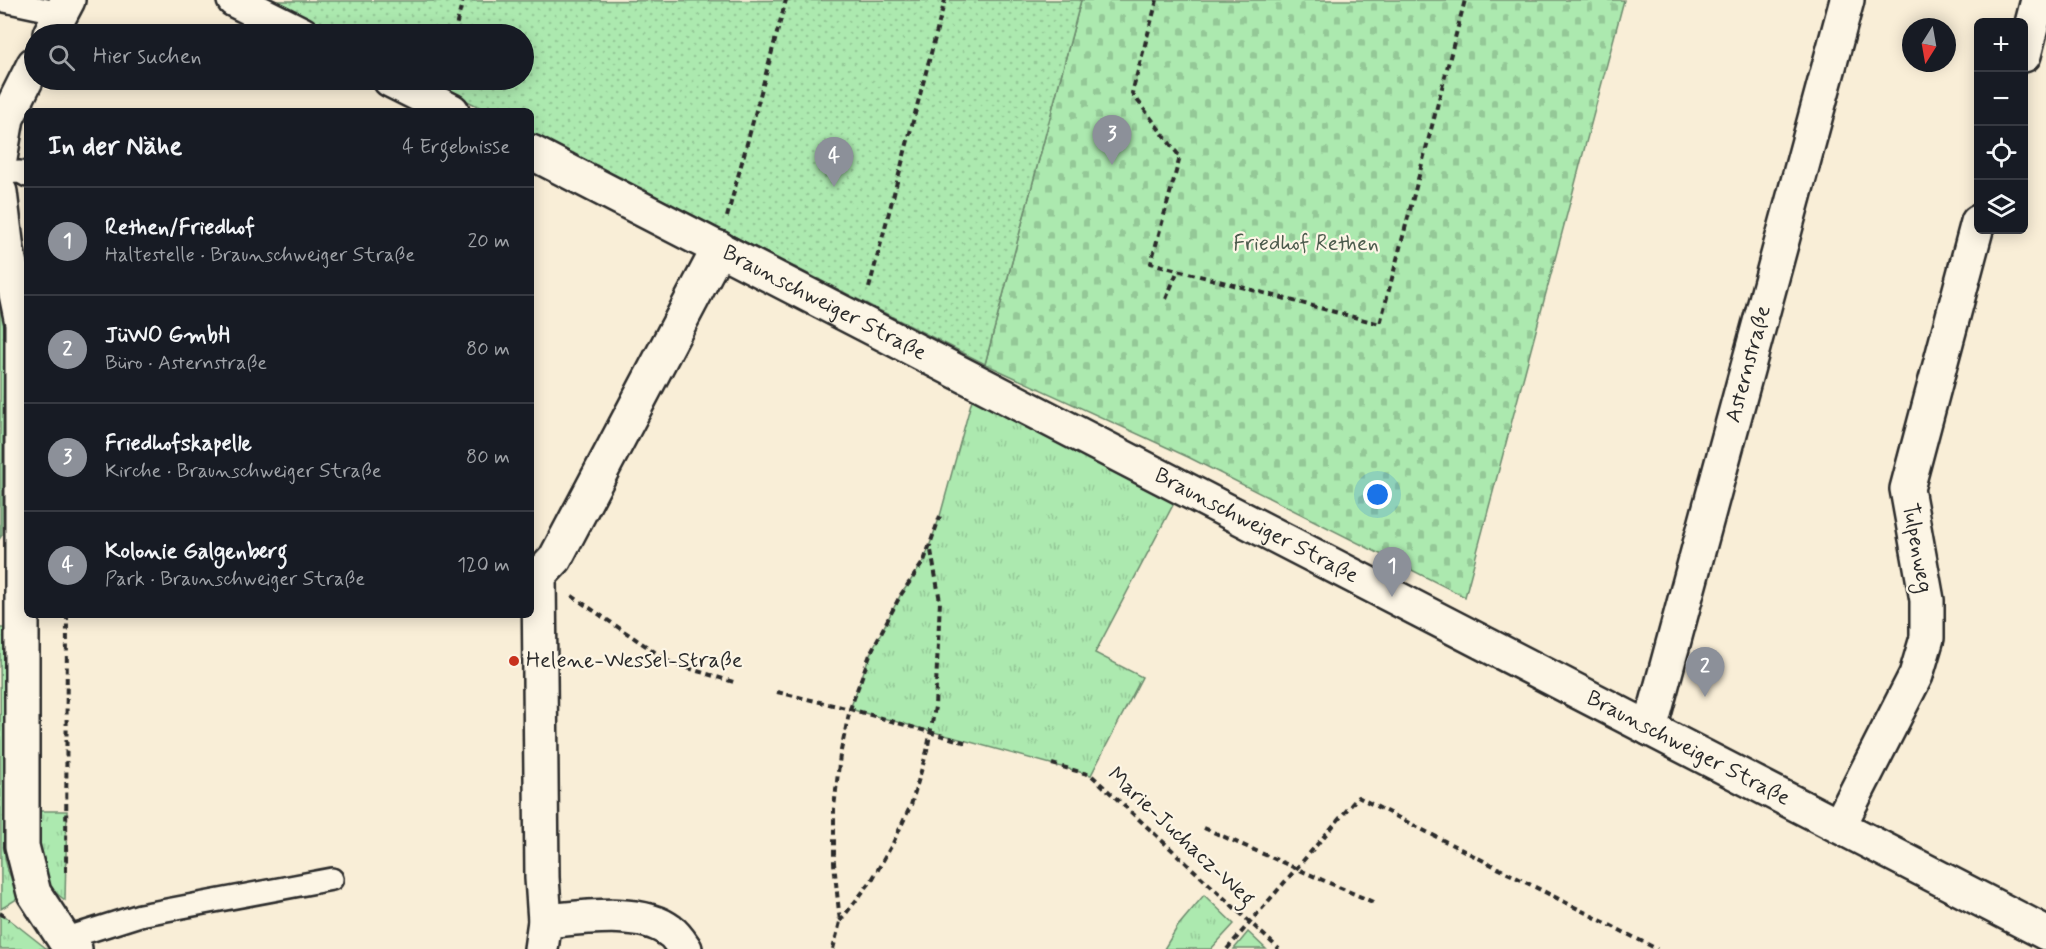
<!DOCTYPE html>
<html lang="de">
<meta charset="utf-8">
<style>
:root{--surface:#171b24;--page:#242831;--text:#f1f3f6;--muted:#9ea1a6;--line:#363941;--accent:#8c9099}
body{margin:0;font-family:Mynerve,sans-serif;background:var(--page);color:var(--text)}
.controls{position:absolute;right:18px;top:18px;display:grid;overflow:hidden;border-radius:9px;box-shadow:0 3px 15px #0003}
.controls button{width:54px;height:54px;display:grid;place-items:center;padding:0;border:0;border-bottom:2px solid var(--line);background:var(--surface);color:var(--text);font:30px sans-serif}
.compass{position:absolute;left:1902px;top:18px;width:54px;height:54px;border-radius:50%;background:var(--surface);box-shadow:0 3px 15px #0003;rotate:191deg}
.you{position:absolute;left:1378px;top:495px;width:21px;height:21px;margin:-15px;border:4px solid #fff;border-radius:50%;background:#1a73e8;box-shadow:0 0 0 9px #1a73e833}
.badge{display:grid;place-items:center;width:39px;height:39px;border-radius:50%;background:var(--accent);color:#fff;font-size:20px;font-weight:700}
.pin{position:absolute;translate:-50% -50px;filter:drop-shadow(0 2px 3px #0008)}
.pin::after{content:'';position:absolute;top:32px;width:21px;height:18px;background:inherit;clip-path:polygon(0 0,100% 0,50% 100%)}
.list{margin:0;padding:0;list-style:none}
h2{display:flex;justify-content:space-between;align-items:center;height:78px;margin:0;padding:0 24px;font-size:26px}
h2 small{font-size:20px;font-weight:400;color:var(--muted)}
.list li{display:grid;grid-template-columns:39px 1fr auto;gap:18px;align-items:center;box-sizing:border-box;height:108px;padding:0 24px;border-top:2px solid var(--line)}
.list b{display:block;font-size:22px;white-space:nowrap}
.list p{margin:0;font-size:20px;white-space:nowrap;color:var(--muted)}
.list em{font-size:20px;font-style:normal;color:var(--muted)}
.icon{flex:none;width:33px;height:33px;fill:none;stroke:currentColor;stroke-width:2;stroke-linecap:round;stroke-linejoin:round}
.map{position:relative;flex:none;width:2046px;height:949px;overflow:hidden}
.search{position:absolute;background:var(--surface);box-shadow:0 3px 15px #0003;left:24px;top:24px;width:510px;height:66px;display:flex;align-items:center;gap:15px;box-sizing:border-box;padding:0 21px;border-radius:33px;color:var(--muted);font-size:22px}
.panel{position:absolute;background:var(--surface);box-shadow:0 3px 15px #0003;left:24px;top:108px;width:510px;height:510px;border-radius:9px}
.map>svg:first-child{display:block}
.grass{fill:url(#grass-tufts);stroke:#6c8a6d;stroke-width:1.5}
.cemetery{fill:url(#cemetery-stones);stroke:#6c8a6d;stroke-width:1.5}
.garden{fill:url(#garden-dots);stroke:#6c8a6d;stroke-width:1.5}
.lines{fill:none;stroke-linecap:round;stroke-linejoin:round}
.lane-casing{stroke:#2b2b2b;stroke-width:26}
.street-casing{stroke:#2b2b2b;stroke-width:38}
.path{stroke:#2b2b2b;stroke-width:4;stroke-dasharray:6 4.5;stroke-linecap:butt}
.lane{stroke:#fcf5e5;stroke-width:21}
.street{stroke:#fcf5e5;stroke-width:33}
.poi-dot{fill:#c8321e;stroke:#fcf5e5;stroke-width:2}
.labels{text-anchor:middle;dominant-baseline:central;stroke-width:4.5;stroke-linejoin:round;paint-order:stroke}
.park-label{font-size:22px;fill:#4b5a4c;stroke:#fcf5e5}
.street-label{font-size:22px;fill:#2b2b2b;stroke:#fcf5e5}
.poi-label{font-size:22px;fill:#2b2b2b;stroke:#fcf5e5;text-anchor:start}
</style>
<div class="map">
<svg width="2046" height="949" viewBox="0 0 2046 949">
<defs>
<pattern id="grass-tufts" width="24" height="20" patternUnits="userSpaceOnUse" patternTransform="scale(1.5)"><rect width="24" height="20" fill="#ace9af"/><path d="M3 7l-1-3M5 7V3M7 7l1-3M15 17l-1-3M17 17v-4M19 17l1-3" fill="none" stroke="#94c897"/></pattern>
<pattern id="cemetery-stones" width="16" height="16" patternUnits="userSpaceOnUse" patternTransform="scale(1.5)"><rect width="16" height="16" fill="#ace9af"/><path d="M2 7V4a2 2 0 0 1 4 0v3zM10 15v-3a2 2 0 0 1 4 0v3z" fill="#94c897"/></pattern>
<pattern id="garden-dots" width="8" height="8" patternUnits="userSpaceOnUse" patternTransform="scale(1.5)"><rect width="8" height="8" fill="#ace9af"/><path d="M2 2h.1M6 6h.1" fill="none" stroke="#94c897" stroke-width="1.8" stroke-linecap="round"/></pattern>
</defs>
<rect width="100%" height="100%" fill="#f9eed7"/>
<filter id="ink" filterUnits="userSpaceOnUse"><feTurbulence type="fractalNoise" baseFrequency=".0167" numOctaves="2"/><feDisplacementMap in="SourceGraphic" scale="12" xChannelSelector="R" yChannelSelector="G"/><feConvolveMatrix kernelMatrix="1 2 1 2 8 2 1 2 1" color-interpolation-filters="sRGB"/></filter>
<g filter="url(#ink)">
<!-- grass -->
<g class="grass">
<polygon points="0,288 4,308 2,535 0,538"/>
<polygon points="977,381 1182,488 1095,653 1142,677 1091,775 850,709 871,652 900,596 924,561 940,516"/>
<polygon points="0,628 4,628 5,858 8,871 20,897 1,909"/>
<polygon points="38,811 67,811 65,900 48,887 39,860"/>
<polygon points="1204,895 1234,924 1211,949 1164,949 1178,926"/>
<polygon points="0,912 47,949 0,949"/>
<polygon points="1248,932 1266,949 1234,949"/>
</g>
<!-- cemetery -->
<polygon class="cemetery" points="1081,0 1624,0 1465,597 1188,457 985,364"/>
<!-- garden -->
<polygon class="garden" points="1081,0 985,364 531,133 531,111 487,111 426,80 524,80 524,34 338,34 272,1"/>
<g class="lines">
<!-- lane casing -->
<g class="lane-casing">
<g id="lane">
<polyline points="0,0 61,13"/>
<polyline points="0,173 20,172 27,176"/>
<polyline points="64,939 140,915 332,879"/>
</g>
</g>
<!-- street casing -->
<g class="street-casing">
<g id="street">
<polyline points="234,0 302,34"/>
<polyline points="50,34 68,0"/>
<polyline points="2024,55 2038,0"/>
<polyline points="390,80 452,111"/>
<path id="s1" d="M531,152L2046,933"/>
<polyline points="0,159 7,118 34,64"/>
<polyline points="0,192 7,250 22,323 22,846 34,893 64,939 75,949"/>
<path id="s2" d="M1650,729L1847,0"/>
<polyline points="1839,826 1916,675 1927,638 1927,600 1907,489 1978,222"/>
<path d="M545,921C580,918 641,908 670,931C676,935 681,943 685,949"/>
<polyline points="541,949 545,921 542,878 539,576 555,559 719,248"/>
</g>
</g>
<!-- path -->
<g class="path">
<polyline points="1157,0 1132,93 1180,157 1151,263 1380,324 1465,0"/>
<polyline points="454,34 463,0"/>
<polyline points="727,217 786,0"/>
<polyline points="869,288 945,0"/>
<polyline points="1166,299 1178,270"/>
<polyline points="572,596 671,663 737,683"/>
<polyline points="777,692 850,709 967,743"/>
<polyline points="1052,764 1091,775 1279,949"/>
<polyline points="1204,828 1375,903"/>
<polyline points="66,872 67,615"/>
<polyline points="0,913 9,920"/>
<polyline points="840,921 872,880 893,843 911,805 927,751 935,707 940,601 930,545"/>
<polyline points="833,949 840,922 834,863 834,808 840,755 850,709 871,652 900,596 924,561 940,516"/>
<polyline points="1227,949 1358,797 1657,949"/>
</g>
<!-- lane -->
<use href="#lane" class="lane"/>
<!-- street -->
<use href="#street" class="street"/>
</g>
</g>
<!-- markers -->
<circle class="poi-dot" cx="514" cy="661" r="6"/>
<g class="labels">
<!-- park labels -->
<g class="park-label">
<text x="1306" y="244">Friedhof Rethen</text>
</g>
<!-- street labels -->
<g class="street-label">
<text stroke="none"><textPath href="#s1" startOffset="330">Braunschweiger Straße</textPath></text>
<text stroke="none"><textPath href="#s2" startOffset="378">Asternstraße</textPath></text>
<text stroke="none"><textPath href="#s1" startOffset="816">Braunschweiger Straße</textPath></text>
<text transform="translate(1917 548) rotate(80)">Tulpenweg</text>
<text stroke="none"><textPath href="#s1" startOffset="1302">Braunschweiger Straße</textPath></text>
<text transform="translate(1181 837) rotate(43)">Marie-Juchacz-Weg</text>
</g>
<!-- poi labels -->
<g class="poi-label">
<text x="526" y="661">Helene-Wessel-Straße</text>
</g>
</g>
</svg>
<div class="controls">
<button>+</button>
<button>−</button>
<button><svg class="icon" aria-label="locate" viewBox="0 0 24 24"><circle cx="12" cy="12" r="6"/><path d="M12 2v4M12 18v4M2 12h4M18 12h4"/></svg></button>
<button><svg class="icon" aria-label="layers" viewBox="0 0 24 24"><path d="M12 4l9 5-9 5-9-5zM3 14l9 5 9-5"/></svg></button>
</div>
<svg class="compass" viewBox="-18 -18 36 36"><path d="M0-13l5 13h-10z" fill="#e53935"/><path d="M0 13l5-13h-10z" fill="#9ea1a6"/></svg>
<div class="you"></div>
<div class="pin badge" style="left:1392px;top:597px">1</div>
<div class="pin badge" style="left:1705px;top:697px">2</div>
<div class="pin badge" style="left:1112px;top:165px">3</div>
<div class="pin badge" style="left:834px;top:187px">4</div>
<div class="search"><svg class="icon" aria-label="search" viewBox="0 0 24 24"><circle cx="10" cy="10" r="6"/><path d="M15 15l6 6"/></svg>Hier suchen</div>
<section class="panel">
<h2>In der Nähe<small>4 Ergebnisse</small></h2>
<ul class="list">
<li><span class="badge">1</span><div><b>Rethen/Friedhof</b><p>Haltestelle · Braunschweiger Straße</p></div><em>20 m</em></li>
<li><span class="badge">2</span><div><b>JüWO GmbH</b><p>Büro · Asternstraße</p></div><em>80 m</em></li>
<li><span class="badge">3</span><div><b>Friedhofskapelle</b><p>Kirche · Braunschweiger Straße</p></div><em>80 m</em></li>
<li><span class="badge">4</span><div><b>Kolonie Galgenberg</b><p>Park · Braunschweiger Straße</p></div><em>120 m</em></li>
</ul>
</section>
</div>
